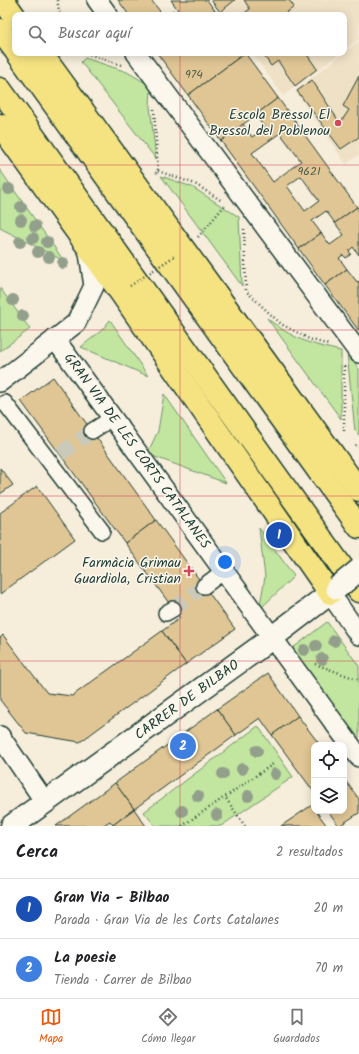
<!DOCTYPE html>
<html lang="es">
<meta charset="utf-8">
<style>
:root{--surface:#fff;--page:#f6f6f6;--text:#202124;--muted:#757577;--line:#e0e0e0;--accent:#ea580c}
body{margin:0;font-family:Kalam,sans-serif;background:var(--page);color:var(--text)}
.controls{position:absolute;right:12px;bottom:12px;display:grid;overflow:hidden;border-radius:8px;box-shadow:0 2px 10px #0003}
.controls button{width:36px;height:36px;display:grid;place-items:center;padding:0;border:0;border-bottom:1px solid var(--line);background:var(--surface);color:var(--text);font:20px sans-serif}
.you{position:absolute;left:225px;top:562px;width:14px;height:14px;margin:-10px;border:3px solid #fff;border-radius:50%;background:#1a73e8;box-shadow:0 0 0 6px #1a73e833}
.badge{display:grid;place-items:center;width:26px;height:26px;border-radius:50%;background:var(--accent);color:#fff;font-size:13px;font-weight:700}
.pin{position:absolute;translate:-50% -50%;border:2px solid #fff;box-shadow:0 1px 4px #0006}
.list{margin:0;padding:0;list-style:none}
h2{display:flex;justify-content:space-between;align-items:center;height:52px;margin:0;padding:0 16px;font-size:17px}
h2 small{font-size:13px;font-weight:400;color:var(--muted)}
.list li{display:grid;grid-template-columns:26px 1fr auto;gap:12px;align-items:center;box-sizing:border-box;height:60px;padding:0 16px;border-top:1px solid var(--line)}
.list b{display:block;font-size:15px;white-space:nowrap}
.list p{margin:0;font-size:13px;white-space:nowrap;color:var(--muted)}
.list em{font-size:13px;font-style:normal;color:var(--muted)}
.icon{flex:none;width:22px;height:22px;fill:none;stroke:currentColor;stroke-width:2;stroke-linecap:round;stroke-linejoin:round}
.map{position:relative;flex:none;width:359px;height:826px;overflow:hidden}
.search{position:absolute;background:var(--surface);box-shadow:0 2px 10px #0003;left:12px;right:12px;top:12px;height:44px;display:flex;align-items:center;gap:10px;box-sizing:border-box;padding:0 14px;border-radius:8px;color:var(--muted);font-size:15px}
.sheet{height:172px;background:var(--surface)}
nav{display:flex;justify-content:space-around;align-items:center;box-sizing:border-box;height:56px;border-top:1px solid var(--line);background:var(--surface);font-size:11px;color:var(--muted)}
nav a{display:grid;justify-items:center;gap:2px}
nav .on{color:var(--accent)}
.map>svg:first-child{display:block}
.built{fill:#efe1c6}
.green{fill:#c2e6a0;stroke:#70926a}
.building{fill:#e0c695;stroke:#1f3d34;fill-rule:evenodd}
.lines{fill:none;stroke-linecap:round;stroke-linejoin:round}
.pedestrian-tunnel{stroke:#cbcaba;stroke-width:15;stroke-dasharray:15 8;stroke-linecap:butt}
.pedestrian-casing{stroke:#1f3d34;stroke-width:18}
.minor-casing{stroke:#1f3d34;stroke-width:22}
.secondary-casing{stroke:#1f3d34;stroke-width:25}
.primary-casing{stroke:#1f3d34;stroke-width:25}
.trunk-casing{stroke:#1f3d34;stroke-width:25}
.path{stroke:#1f3d34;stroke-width:2.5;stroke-dasharray:1 3;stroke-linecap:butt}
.pedestrian{stroke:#fbf7ec;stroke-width:15}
.minor{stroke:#fbf7ec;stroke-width:19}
.secondary{stroke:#fbf7ec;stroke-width:22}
.primary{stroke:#f5e382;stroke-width:22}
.trunk{stroke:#f5e382;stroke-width:22}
.secondary-bridge-casing{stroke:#1f3d34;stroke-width:25;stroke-linecap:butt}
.path-bridge{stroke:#1f3d34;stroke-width:2.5;stroke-dasharray:1 3;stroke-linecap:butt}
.secondary-bridge{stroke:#fbf7ec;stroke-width:22}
.tree{fill:#929f8b}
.grid{fill:none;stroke:#d1495b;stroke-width:1;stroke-opacity:0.55}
.poi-dot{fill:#d1495b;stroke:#fbf7ec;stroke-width:1.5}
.labels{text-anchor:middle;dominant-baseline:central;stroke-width:3;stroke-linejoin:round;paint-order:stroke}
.number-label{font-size:12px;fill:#4f5f4c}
.poi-label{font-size:14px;fill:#1f3d34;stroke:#fbf7ec;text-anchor:end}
.street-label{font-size:14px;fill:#1f3d34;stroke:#fbf7ec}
</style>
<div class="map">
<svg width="359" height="826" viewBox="0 0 359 826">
<rect width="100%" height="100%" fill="#f6eddb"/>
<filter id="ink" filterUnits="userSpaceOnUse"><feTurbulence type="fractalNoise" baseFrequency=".025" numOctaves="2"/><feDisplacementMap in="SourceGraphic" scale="8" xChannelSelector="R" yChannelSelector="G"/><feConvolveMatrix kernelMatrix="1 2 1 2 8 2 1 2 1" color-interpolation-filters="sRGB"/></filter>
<g filter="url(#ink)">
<!-- built -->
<g class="built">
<polygon points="213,0 359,0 359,39 344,50 344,15 224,15"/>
<polygon points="359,41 359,155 346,164 295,91"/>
<polygon points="252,53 340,53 283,96"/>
</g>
<!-- green -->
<g class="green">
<polygon points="85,58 127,72 151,86 150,106 156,159 81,62"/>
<polygon points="0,170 64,261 0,228"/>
<polygon points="161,176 192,187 239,217 242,286"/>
<polygon points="0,288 30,329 0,351"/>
<path d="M267,318C293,339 309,344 341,351V419Z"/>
<polygon points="110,320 148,376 81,347 102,330"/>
<polygon points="347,353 359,369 359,435 355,431"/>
<polygon points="164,394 226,483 147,454 158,431"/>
<polygon points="259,528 294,576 259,610 265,577"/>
<polygon points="327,622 359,666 359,749 289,651"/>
<polygon points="258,726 293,777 221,826 155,826 144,812"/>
</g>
<!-- building -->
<g class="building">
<polygon points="118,0 151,0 163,15 129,15"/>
<polygon points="171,0 207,0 218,15 168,15 173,10 175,12 178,10"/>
<polygon points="211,0 235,0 220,12"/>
<polygon points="244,0 289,0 294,7 286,13 288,15 242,15 250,9"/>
<polygon points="157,53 245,53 188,95"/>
<polygon points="245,53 278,98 221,141 188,95"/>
<polygon points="262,53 306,53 317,69 295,86 278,61 271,66"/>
<polygon points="359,76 359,137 341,149 297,91 312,80 340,123 349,110 343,106"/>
<path d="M278,98L357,207L335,223L326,211L312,221L321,233L299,249L221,141L243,124L252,137L265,128L255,115ZM280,133L301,161L273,182L252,153ZM301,176L319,201L305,211L287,186Z"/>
<polygon points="357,207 359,210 359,255 353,247 349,251 351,254 346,258 343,255 339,258 347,269 325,285 299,249 321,233 330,245 344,235 335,223"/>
<polygon points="347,269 357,282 359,281 359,331 325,285"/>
<polygon points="53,377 156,520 125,543 21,401"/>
<polygon points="0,468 13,485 0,494"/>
<polygon points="37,486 75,539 0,594 0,513"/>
<polygon points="156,520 235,629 186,664 162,631 180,618 125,543"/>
<polygon points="162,631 186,664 80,742 26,733 0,700 0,638 3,635 47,693 72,696"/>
<polygon points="268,673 298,716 272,735 260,718 236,735 217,709"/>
<polygon points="217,709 236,735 134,809 115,783"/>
<polygon points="298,716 320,745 314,745 314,792 272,735"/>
<polygon points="344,779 359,799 359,813 339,826 328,811 344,811"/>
<polygon points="115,783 134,809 113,825 110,821 102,826 56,826"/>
<polygon points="312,805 314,811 316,811 327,826 281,826"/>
<polygon points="134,809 146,826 113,826 113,825"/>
</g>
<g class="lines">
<!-- pedestrian-tunnel -->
<g class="pedestrian-tunnel">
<polyline points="60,454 92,431"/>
<polyline points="173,609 204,586"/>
</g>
<!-- pedestrian casing -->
<g class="pedestrian-casing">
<g id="pedestrian">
<polyline points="5,403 102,531"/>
<polyline points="92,431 103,424"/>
<polyline points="204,586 216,577"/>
<polyline points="166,613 173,609"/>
</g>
</g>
<!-- minor casing -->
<g class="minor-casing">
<g id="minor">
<polyline points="97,0 108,15"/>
<polyline points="136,53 359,353"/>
<polyline points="55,339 359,757"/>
<polyline points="0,382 76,323 94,286 88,247"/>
<polyline points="330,593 359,635"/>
<polyline points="0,736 45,802"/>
</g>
</g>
<!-- secondary casing -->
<g class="secondary-casing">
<polyline id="secondary" points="12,826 257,649 337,588"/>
</g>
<!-- primary casing -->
<g class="primary-casing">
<g id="primary">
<polyline points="3,0 15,17"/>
<polyline points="41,53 359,490"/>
<polyline points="0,125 121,293 330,593"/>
</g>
</g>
<!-- trunk casing -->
<g class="trunk-casing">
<g id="trunk">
<polyline points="0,30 15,50"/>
<polyline points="17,53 359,527"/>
<polyline points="0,89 359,591"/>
</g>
</g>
<!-- path -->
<g class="path">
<polyline points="57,0 60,15"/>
<polyline points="86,53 121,65"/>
<polyline points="154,109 158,171 156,173"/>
<polyline points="158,171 195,184 222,201"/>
<polyline points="244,229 246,291 281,324 309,339 329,345"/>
<polyline points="198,237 226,204"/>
<polyline points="344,431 344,364"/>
<polyline points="355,445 359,447"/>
<polyline points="315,664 359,680"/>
<polyline points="182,826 225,797"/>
<polyline points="245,826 225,797 273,764"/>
</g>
<!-- pedestrian -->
<use href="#pedestrian" class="pedestrian"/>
<!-- minor -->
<use href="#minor" class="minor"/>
<!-- secondary -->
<use href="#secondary" class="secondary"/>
<!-- primary -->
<use href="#primary" class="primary"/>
<!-- trunk -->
<use href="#trunk" class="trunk"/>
<!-- secondary-bridge casing -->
<g class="secondary-bridge-casing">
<polyline id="secondary-bridge" points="337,588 359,570"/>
</g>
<!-- path-bridge -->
<polyline class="path-bridge" points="130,286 176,255"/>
<!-- secondary-bridge -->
<use href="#secondary-bridge" class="secondary-bridge"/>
</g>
<!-- trees -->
<g class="tree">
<circle cx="9" cy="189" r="6"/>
<circle cx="21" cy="207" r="6"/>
<circle cx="21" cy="220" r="6"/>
<circle cx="35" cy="226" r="6"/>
<circle cx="33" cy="238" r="6"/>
<circle cx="20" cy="242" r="6"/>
<circle cx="47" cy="242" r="6"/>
<circle cx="38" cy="252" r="6"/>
<circle cx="49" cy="257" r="6"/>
<circle cx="63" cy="263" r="6"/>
<circle cx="13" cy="300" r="6"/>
<circle cx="23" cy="316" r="6"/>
<circle cx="334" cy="641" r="6"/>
<circle cx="316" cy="646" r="6"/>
<circle cx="304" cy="650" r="6"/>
<circle cx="322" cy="659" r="6"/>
<circle cx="257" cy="751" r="6"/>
<circle cx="242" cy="769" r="6"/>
<circle cx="223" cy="774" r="6"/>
<circle cx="275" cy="774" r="6"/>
<circle cx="198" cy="796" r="6"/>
<circle cx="248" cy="796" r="6"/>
<circle cx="182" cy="811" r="6"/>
<circle cx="217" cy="815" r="6"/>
</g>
</g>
<!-- grid -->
<path class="grid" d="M180,0V15M180,53V826M0,165H359M0,330H359M0,496H359M0,661H359"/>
<!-- markers -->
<g class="poi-dot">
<circle cx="338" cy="123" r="4"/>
<path d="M187 565h4v4h4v4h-4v4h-4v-4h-4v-4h4z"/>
</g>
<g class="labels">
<!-- number labels -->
<g class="number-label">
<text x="194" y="74">974</text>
<text x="309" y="171">962I</text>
</g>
<!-- poi labels -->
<g class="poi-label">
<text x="330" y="115">Escola Bressol El<tspan x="330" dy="16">Bressol del Poblenou</tspan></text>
<text x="181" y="563">Farmàcia Grimau<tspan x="181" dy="16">Guardiola, Cristian</tspan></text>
</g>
<!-- street labels -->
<g class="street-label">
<text transform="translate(137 451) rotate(54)">GRAN VIA DE LES CORTS CATALANES</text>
<text transform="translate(187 700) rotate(-36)">CARRER DE BILBAO</text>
</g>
</g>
</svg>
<div class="controls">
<button><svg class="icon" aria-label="locate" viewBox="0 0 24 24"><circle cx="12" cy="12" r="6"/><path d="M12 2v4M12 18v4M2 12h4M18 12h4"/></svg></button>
<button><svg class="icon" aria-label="layers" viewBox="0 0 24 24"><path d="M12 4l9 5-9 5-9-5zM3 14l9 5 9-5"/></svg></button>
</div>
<div class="you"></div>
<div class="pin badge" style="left:279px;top:535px;background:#1a4fb4">1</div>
<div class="pin badge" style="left:183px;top:746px;background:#3f7fe0">2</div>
<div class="search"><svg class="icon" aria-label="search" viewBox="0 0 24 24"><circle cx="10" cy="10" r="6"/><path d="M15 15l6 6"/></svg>Buscar aquí</div>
</div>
<section class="sheet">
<h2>Cerca<small>2 resultados</small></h2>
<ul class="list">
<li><span class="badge" style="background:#1a4fb4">1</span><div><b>Gran Via - Bilbao</b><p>Parada · Gran Via de les Corts Catalanes</p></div><em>20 m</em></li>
<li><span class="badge" style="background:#3f7fe0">2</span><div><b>La poesie</b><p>Tienda · Carrer de Bilbao</p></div><em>70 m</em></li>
</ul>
</section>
<nav>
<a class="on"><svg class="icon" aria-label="map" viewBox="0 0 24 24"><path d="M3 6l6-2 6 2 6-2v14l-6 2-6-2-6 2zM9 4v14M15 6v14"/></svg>Mapa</a>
<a><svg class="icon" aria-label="directions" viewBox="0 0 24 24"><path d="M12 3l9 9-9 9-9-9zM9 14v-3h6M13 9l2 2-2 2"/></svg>Cómo llegar</a>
<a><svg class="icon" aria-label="saved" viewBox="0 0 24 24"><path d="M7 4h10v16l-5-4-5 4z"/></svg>Guardados</a>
</nav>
